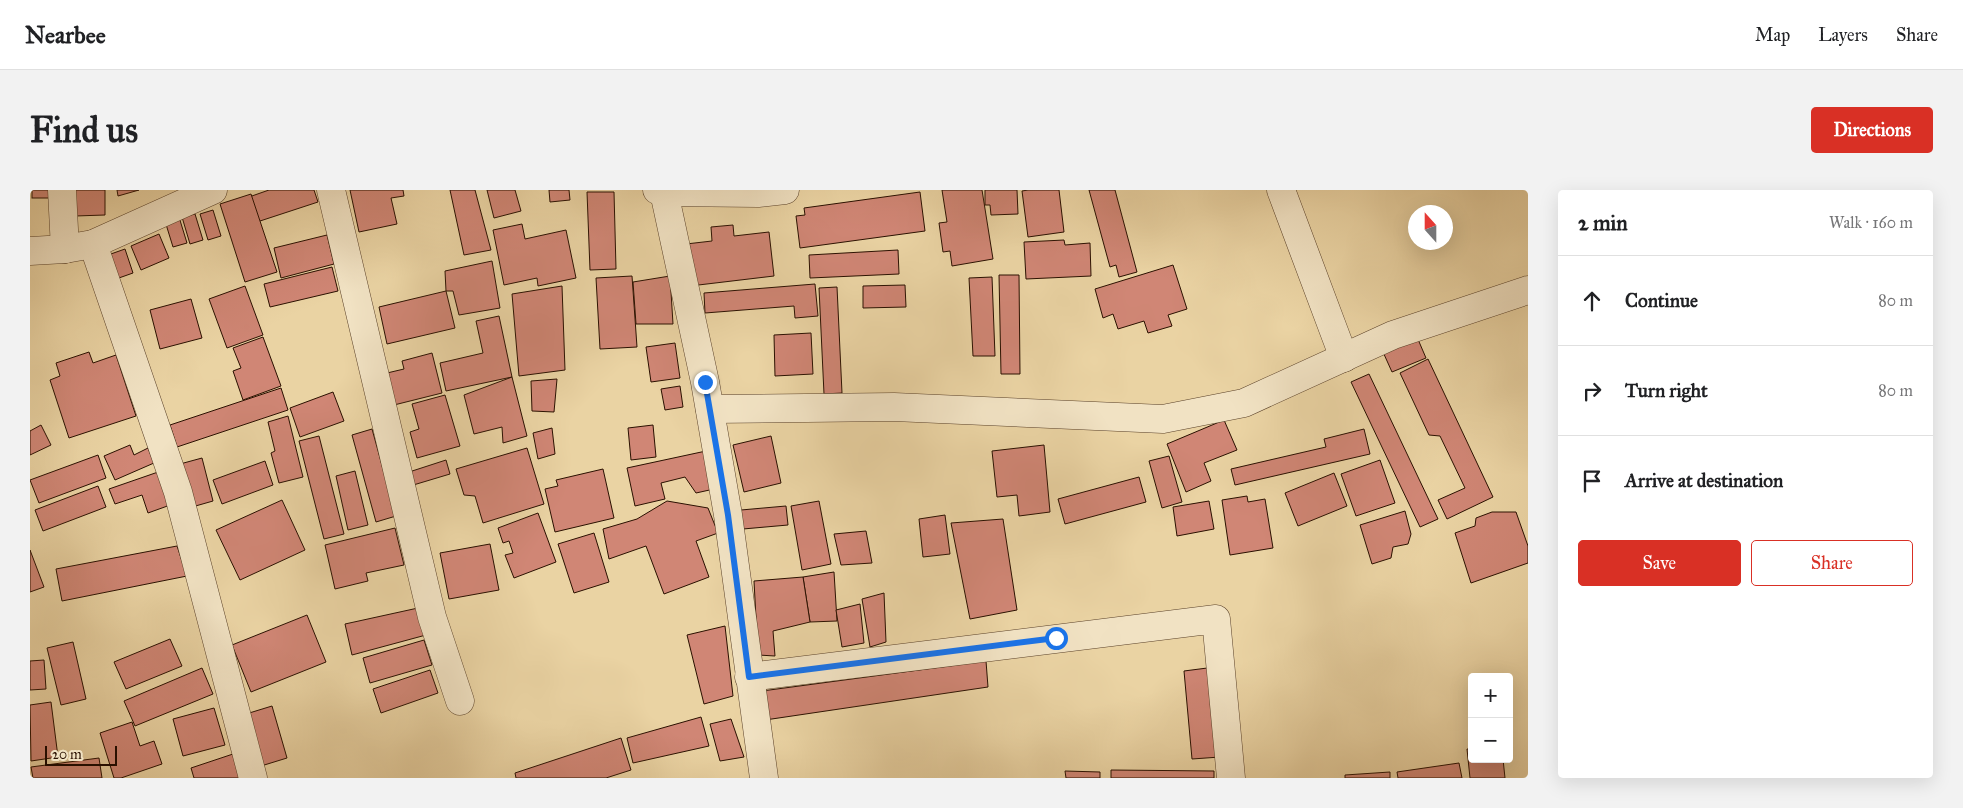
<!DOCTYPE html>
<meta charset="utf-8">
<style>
:root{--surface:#fff;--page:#f2f2f2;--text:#202124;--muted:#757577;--line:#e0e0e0;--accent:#d93025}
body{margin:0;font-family:"IM FELL Great Primer",serif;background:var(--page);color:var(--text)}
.controls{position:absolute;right:15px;bottom:15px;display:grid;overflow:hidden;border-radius:5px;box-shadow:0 5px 20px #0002}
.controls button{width:45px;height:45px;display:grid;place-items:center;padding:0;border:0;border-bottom:1px solid var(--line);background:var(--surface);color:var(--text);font:25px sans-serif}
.compass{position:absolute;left:1378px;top:15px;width:45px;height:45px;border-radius:50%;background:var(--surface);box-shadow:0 5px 20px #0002;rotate:339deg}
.scale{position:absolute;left:15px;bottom:12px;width:72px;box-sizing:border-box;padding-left:5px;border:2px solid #2a1000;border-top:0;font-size:14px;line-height:18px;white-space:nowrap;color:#2a1000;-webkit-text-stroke:4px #f1e2c3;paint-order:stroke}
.stop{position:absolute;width:15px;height:15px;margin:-11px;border:4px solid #1a73e8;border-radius:50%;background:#fff}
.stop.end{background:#1a73e8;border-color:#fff;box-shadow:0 1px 5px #0008}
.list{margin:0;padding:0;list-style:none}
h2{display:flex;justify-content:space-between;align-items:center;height:65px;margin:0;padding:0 20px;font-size:21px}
h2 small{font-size:16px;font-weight:400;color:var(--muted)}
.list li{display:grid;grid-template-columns:32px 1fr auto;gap:15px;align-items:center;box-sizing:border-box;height:90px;padding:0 20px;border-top:1px solid var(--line)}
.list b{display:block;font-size:19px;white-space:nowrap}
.list em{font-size:16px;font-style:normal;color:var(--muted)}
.actions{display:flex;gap:10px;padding:15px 20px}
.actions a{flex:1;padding:11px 0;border:1px solid var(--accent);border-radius:5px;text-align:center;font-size:18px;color:var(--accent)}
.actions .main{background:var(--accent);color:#fff}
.icon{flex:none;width:28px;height:28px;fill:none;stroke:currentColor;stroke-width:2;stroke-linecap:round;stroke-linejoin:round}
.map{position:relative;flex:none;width:1498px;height:588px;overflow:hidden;border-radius:5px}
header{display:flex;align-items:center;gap:30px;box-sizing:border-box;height:70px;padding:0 25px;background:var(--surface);border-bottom:1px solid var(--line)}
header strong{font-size:24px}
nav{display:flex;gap:28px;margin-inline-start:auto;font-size:18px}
.intro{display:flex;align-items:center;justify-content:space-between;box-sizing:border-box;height:120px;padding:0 30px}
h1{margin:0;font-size:35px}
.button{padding:12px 22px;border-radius:5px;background:var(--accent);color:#fff;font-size:18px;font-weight:700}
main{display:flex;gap:30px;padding:0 30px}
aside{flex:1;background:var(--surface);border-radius:5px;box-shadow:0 5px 20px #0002}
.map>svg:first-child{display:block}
.building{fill:#d08675;stroke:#2a1000}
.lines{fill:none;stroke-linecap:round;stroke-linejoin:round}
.minor-casing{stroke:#5a4129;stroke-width:29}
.minor{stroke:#f1e2c3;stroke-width:28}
.route{stroke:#1a73e8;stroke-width:6}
</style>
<header>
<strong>Nearbee</strong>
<nav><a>Map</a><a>Layers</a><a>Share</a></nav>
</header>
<div class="intro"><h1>Find us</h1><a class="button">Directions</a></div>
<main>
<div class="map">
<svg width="1498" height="588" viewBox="0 0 1498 588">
<rect width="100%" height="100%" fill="#ead3a3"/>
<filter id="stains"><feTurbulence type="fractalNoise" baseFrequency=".004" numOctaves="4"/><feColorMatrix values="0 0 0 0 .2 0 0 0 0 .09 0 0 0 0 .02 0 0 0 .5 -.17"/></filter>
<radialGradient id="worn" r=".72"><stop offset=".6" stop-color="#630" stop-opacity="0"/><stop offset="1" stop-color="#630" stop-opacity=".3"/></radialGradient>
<!-- building -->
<g class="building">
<rect x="2" y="0" width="17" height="8"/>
<polygon points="45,0 75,0 75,25 45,26"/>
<polygon points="87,0 109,0 88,6"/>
<polygon points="239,0 284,0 288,12 227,32 219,7"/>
<polygon points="320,0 373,0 374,6 361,8 367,34 329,42"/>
<polygon points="420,0 445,0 461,60 434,65"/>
<polygon points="457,0 485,0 491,21 464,28"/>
<polygon points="519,0 539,0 540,10 520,12"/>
<polygon points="912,0 952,0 963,69 922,76 920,61 913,62 909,33 917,32"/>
<polygon points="955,0 987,0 988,24 961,25 960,15 955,15"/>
<polygon points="998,0 1029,0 1034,42 998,47 992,1"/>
<polygon points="1059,0 1085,0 1107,82 1089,87 1086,75 1080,77"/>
<polygon points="557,2 584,2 586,79 560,80"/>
<polygon points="890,2 895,41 770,58 766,26 775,25 774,18"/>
<polygon points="221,4 247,82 215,92 190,14"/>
<polygon points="183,20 191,46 178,50 170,24"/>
<polygon points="165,24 173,50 160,54 152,27"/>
<polygon points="149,27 157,53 143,57 135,31"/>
<polygon points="492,34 495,49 536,40 546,88 508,96 507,88 474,95 463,40"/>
<polygon points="703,35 704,46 739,42 744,86 660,96 656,54 682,51 681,37"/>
<polygon points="129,44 139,68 111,80 101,56"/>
<polygon points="297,45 304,74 251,88 244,58"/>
<polygon points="1034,50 1035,55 1060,53 1061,86 996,89 994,52"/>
<polygon points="95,59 103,83 86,89 78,65"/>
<polygon points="868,60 869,84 780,88 779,65"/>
<polygon points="462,71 470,118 429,125 423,101 416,101 415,81"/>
<polygon points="1143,75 1157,119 1138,125 1142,136 1118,143 1114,131 1088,139 1083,124 1073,128 1065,99"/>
<polygon points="302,77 308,101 240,117 234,94"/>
<polygon points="969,85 989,85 990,184 971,184"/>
<polygon points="602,86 607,157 570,159 566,88"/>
<polygon points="640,86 643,134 606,134 603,92"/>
<polygon points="962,87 965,166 943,166 939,88"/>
<polygon points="785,94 788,126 765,128 764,116 675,123 674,103"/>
<polygon points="875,95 876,117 833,118 833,96"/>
<polygon points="215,96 233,145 197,158 179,109"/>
<polygon points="532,96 535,180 489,186 482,104"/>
<polygon points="807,97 812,203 794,204 789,98"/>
<polygon points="416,101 425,138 357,154 349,117"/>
<polygon points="161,109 172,148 130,159 120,120"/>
<polygon points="469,126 482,187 416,201 410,173 453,163 446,131"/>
<polygon points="781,143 783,184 745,186 744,145"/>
<polygon points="233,147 251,196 213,210 203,181 211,178 203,158"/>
<polygon points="1387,147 1396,168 1362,182 1353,162"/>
<polygon points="645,153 650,188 621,192 616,157"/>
<polygon points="59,162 63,173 86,165 106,226 39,248 20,190 30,186 26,173"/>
<polygon points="402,163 412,203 364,215 357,183 374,179 372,171"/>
<polygon points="1398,169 1463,307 1417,329 1408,310 1435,298 1410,246 1399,245 1370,183"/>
<polygon points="1339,184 1408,329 1390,337 1321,192"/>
<polygon points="482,187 497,246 473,253 472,237 444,244 434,205"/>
<polygon points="527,189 524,222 502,221 501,191"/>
<polygon points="650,196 653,217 635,220 631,199"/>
<polygon points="251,198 258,220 147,257 140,235"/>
<polygon points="303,202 314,231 270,247 260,218"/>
<polygon points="415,205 430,256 387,268 380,242 389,239 382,214"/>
<polygon points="258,226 273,287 249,293 241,263 245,261 238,232"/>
<polygon points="1194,230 1207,260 1174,273 1181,291 1156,302 1137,254"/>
<polygon points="11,235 21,255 0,265 0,241"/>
<polygon points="623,235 626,267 601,270 598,238"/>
<polygon points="522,238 525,264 508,269 503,243"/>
<polygon points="342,239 366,326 346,332 322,245"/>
<polygon points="1334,239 1340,264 1205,295 1201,279 1296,257 1294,249"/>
<polygon points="289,246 314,344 294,349 269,251"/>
<polygon points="741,246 751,293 714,302 703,255"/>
<polygon points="100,255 104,265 118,258 124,273 85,290 74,266"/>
<polygon points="1014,255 1020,322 989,326 987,305 967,307 962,261"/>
<polygon points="497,258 514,314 453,333 445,306 434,305 426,279"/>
<polygon points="676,261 684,299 666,303 655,287 631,293 635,309 605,316 597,278"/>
<polygon points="68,265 76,288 9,313 0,290"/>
<polygon points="1139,266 1152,312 1132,318 1119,271"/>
<polygon points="172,268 183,311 162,317 150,274"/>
<polygon points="416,270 420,284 380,296 376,283"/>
<polygon points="1350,270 1365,313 1326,326 1311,284"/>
<polygon points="235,271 243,295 192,314 183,290"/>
<polygon points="573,279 584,328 525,342 515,299 528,296 526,290"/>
<polygon points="131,281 143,314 118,323 112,305 85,314 79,299"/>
<polygon points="325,281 338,335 318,340 306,286"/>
<polygon points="1304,283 1317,316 1268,336 1255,303"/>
<polygon points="1109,287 1116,312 1035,334 1028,309"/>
<polygon points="68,296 76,317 13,341 5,320"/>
<polygon points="1217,306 1218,312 1235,309 1243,358 1200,365 1192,310"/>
<polygon points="252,310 275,360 210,390 186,340"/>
<polygon points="637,311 678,318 688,343 666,351 679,387 634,404 616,356 579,369 573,339 607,329"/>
<polygon points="789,311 801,374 772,380 761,316"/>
<polygon points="1179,311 1184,339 1147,346 1143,317"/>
<polygon points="756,316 758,335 713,339 711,320"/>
<polygon points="1375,321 1381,344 1378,354 1363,357 1361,368 1342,374 1330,335"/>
<polygon points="1462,322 1486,322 1498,356 1498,373 1441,393 1425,343 1445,336 1446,328"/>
<polygon points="508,323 526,372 484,388 475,365 483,363 479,351 473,353 468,338"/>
<polygon points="915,325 920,364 893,367 889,329"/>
<polygon points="973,329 987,420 940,429 921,333"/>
<polygon points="365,338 374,375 336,383 338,391 305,399 295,355"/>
<polygon points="836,341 842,373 811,375 804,344"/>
<polygon points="564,343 579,392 544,403 528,354"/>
<polygon points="460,354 469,400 419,409 410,363"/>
<polygon points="147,356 157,386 32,411 26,379"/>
<polygon points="0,360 14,397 0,402"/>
<polygon points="804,382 807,431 780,432 773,387"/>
<polygon points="773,387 780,432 743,441 745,466 728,465 724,391"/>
<polygon points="854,403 856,452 840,457 832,409"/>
<polygon points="830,414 834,453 812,457 806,420"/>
<polygon points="388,418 396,445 322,465 315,434"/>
<polygon points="277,425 296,472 221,502 202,455"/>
<polygon points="695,436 703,506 674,514 657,445"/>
<polygon points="140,449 152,476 96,499 84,472"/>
<polygon points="394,450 402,475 340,493 333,468"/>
<polygon points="43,452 56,509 31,515 17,458"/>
<polygon points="14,470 16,499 0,500 0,471"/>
<polygon points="956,471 958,497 735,530 732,501"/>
<polygon points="1185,477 1190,567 1162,569 1154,481"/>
<polygon points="172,478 183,504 105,536 94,511"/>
<polygon points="400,480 408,503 351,523 343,499"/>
<polygon points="21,512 28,567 1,571 0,515"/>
<polygon points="242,516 257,568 231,576 216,524"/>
<polygon points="184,518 195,555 153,566 143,529"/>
<polygon points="671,527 679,556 603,573 597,548"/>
<polygon points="701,529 714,567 690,571 680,534"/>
<polygon points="102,532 110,556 124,551 132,574 91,588 84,588 70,543"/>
<polygon points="591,548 601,580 576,588 486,588 485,583"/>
<polygon points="1437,559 1442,559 1442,569 1473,569 1475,588 1440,588"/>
<polygon points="209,562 210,588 164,588 161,578"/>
<polygon points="69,568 72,588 3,588 1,577"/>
<polygon points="1429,573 1432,588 1368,588 1367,582"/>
<polygon points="1081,580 1184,581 1184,588 1081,588"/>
<polygon points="1035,581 1070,582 1070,588 1036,588"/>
<polygon points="1360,582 1360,588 1315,588 1315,585"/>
</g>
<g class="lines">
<!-- minor casing -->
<g class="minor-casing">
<g id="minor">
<polyline points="32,0 35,59"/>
<polyline points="301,0 402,427 430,511"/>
<polyline points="627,0 634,2 728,3 755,0"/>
<polyline points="1251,0 1314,168"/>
<polyline points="634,2 675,192 698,325 734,588"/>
<polyline points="63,54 148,302 223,588"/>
<polyline points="0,61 35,59 63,54 183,0"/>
<polyline points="680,219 864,217 1133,229 1214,213 1363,145 1498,100"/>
<polyline points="719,487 1186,429 1201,588"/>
</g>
</g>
<!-- minor -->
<use href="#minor" class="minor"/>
</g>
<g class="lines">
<!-- route -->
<polyline class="route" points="675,192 698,325 719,487 1026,448"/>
</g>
<rect width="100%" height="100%" filter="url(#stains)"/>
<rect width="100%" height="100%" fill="url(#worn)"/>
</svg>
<div class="controls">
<button>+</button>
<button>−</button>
</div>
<svg class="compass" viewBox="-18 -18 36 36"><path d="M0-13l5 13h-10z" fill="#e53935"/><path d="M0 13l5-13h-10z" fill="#757577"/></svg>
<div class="scale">20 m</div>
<div class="stop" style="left:1026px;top:448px"></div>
<div class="stop end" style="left:675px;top:192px"></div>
</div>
<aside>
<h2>2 min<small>Walk · 160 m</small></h2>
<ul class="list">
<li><svg class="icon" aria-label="ahead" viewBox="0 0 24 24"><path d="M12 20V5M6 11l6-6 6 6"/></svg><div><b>Continue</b></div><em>80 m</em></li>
<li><svg class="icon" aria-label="right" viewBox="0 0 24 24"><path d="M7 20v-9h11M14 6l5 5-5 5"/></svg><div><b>Turn right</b></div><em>80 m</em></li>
<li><svg class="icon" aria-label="arrive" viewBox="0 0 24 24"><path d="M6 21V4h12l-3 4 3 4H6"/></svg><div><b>Arrive at destination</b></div></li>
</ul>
<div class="actions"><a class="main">Save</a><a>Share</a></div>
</aside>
</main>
